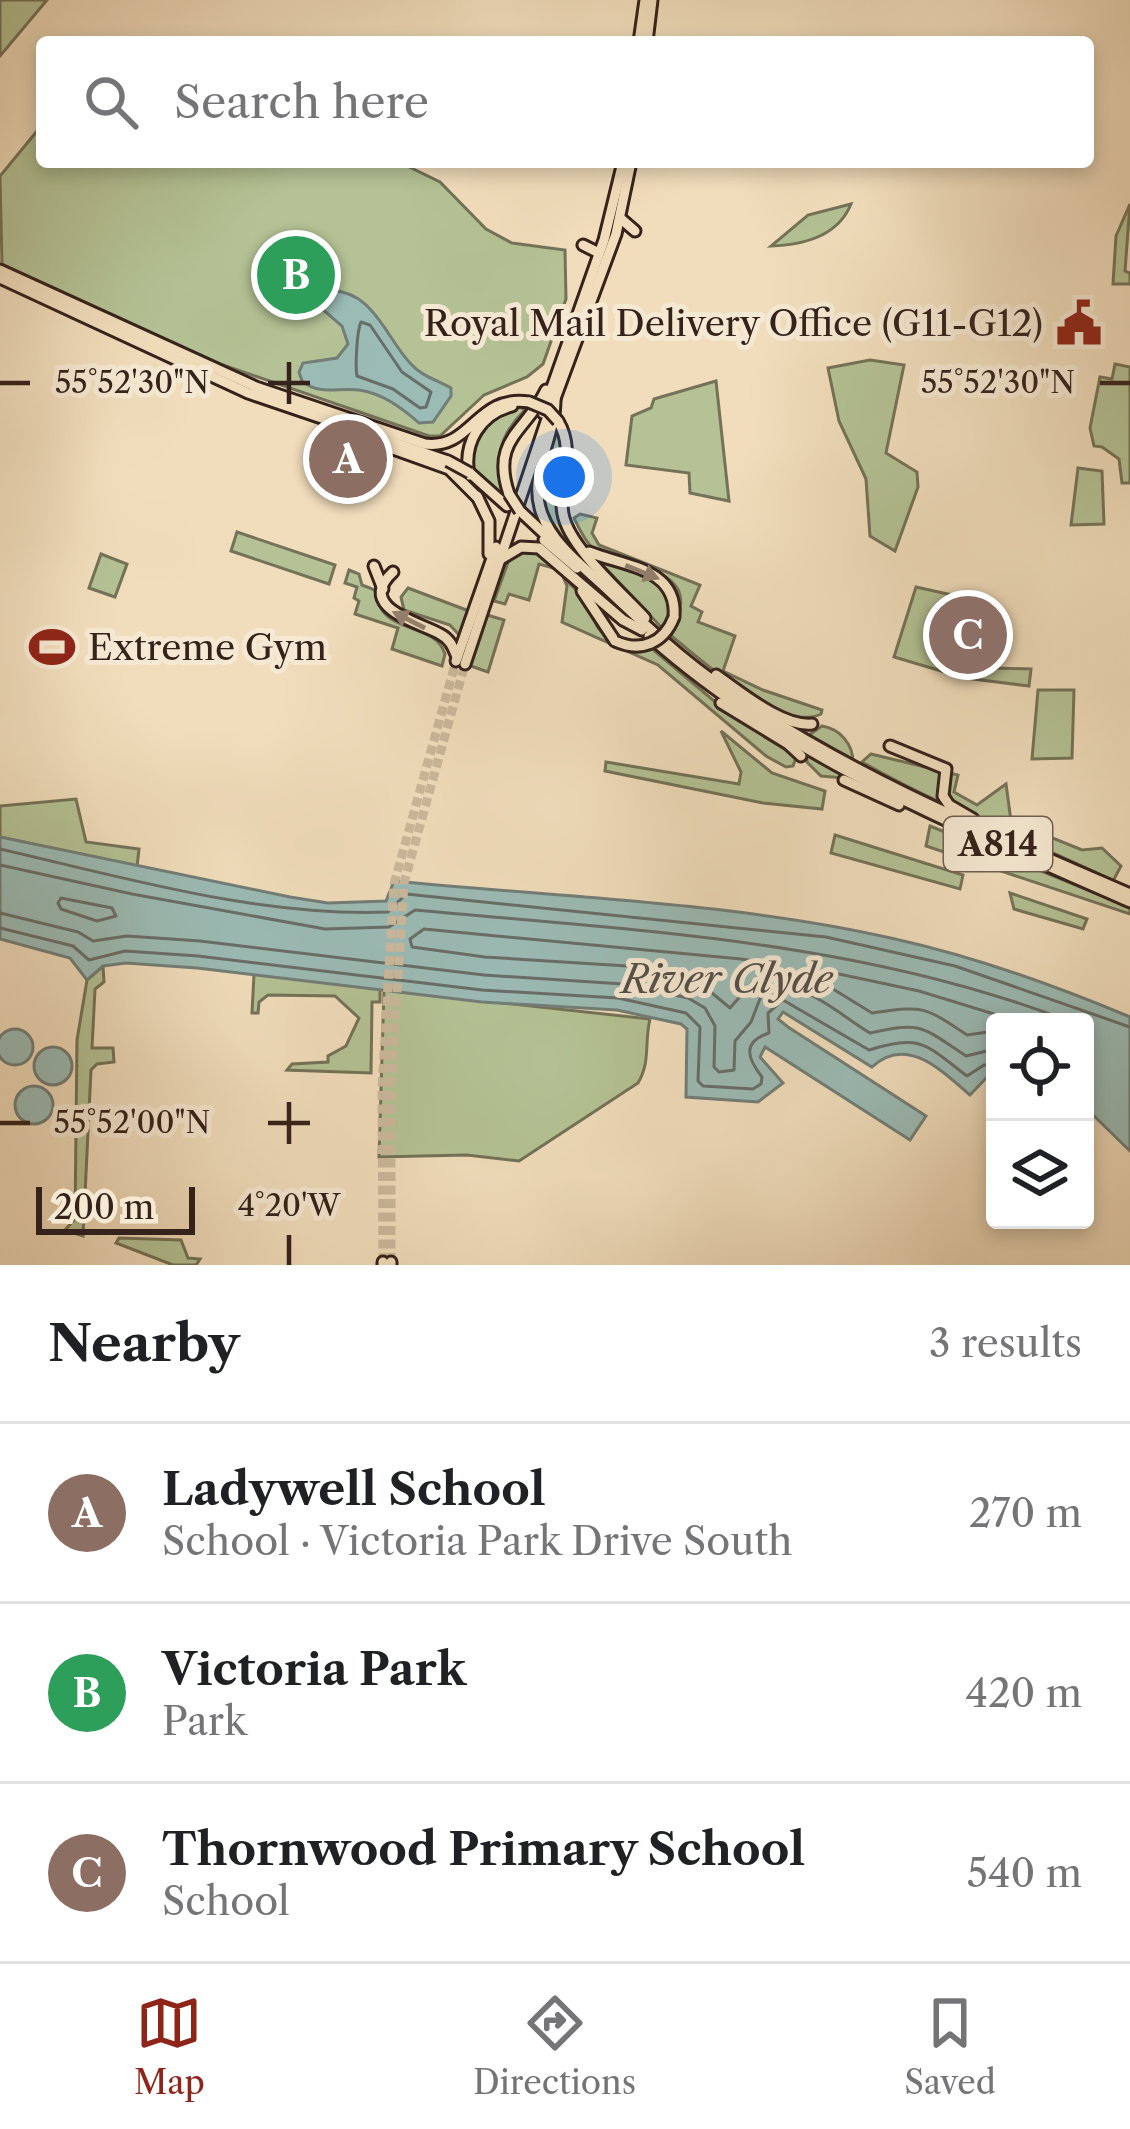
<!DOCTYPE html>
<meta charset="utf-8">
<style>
:root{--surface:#fff;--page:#f2f2f2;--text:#202124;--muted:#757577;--line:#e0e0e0;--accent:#8f2418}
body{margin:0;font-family:"Libre Caslon Text",serif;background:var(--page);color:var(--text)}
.controls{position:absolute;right:36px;bottom:36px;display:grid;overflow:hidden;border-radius:12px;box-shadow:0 6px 18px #0003}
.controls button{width:108px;height:108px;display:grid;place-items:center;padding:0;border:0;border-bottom:3px solid var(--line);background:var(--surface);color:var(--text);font:60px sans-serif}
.scale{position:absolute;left:36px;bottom:30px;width:159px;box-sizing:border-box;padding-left:12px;border:6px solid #35221b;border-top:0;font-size:33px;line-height:42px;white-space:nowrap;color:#35221b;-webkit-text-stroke:9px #f6e9d3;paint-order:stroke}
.you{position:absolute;left:564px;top:477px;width:42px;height:42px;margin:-30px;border:9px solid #fff;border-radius:50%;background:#1a73e8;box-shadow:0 0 0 18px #1a73e833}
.badge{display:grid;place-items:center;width:78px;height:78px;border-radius:50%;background:var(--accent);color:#fff;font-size:39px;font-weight:700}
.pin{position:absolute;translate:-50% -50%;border:6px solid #fff;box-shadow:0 3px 12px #0006}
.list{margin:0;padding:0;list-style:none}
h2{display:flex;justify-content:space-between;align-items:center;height:156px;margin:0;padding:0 48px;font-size:51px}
h2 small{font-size:39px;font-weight:400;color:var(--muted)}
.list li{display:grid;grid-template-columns:78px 1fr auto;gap:36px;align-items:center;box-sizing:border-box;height:180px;padding:0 48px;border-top:3px solid var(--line)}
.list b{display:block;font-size:45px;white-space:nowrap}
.list p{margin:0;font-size:39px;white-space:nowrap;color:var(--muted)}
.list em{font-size:39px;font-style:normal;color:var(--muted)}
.icon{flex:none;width:66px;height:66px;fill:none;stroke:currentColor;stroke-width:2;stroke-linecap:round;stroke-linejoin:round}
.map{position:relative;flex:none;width:1130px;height:1265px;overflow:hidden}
.search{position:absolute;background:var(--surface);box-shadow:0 6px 18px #0003;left:36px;right:36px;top:36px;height:132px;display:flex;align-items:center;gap:30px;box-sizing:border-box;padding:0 42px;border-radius:12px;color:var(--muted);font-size:45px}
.sheet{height:696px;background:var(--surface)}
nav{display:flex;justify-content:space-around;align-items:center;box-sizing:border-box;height:168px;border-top:3px solid var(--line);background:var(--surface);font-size:33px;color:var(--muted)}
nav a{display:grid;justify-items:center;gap:6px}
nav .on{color:var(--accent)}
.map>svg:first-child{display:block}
.green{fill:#b4c295;stroke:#747258;stroke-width:3}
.water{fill:#9bbbb5;stroke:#727e77;stroke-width:3}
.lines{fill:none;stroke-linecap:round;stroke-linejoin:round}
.shore{stroke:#686e68;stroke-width:3}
.primary-tunnel{stroke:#cbb89c;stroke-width:9;stroke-dasharray:9 4.5;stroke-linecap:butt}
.primary-casing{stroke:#35221b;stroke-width:15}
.primary{stroke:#f1ddbc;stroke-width:9}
.primary-bridge-casing{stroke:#35221b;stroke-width:15;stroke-linecap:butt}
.primary-bridge{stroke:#f1ddbc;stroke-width:9}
.oneway{fill:#93806c}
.ticks{fill:none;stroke:#35221b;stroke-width:4.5}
.labels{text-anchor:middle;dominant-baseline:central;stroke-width:10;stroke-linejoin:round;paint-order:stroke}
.shield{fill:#f6e9d3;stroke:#6f5e52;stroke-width:3}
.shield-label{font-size:33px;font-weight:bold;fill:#35221b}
.poi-label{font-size:36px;fill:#35221b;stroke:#f6e9d3;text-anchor:end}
.water-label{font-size:39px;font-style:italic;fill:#545049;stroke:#f6e9d3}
.ticks-label{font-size:30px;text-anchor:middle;fill:#35221b;stroke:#f6e9d3;stroke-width:10;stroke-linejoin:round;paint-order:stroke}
</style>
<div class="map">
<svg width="1130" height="1265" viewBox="0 0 1130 1265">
<rect width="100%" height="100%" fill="#f1ddbc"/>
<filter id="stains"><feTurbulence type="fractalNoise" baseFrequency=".00167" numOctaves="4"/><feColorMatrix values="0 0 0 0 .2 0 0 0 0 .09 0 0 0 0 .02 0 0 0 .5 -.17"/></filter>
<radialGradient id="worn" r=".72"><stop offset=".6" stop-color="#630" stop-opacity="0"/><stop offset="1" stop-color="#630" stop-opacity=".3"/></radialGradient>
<!-- green -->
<g class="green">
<polygon points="0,0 47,0 0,56"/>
<polygon points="42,125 42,162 399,162 440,182 486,229 512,243 565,250 566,299 543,364 527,377 484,395 440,436 429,436 223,365 2,264 0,176"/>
<path d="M851,204C838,236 803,245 771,246L808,215Z"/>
<polygon points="1130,204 1125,271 1130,273 1130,284 1113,284 1116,236"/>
<polygon points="870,360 904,365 886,453 917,472 918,487 895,551 870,536 866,479 839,421 828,368"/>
<polygon points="1115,364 1130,367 1130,483 1122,483 1119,459 1102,447 1094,446 1090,428 1100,377 1112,379"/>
<polygon points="716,381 729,501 690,493 689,473 626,465 632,416 651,408 654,399"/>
<path d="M522,407L524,411C495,439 496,464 506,501L470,465C470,435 491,411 522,407Z"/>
<path d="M557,427L564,449L560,521L614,588C549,527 531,525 551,431Z"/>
<polygon points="1078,468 1102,471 1104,524 1071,525"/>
<path d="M580,514L597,518L592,533L599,545L700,585L691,606L702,612L698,622L735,636L723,671L763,690L822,710L821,714C781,734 701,659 670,635C711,562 626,574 594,549C585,542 579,528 574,518Z"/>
<polygon points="237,532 335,565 329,584 231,551"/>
<polygon points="520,549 536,549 553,568 539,564 529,600 509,594 505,604 494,601 511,554"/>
<polygon points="101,554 127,564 115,597 89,588"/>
<polygon points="596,558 644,572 670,593 670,614 662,628"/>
<path d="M349,570L359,574L362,585L375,590C380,638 434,619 445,654L442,666L392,649L398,628L355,614L359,601L354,598L357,587L345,583Z"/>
<polygon points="563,577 582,596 598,628 611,642 650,647 726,711 790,749 796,758 793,766 786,767 766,756 658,665 562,622 567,586"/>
<polygon points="916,587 979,601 964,666 969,658 994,663 994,668 1031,669 1029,686 965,678 894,657"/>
<polygon points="408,588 469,611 460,636 450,625 404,610 401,597"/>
<polygon points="484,614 504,620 488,672 468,665"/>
<polygon points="1038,690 1074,690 1072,758 1032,759"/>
<path d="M822,726C840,729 853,744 853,762L843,778L821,776L807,762L806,737Z"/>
<polygon points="721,731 772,773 825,791 822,809 763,803 605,771 606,762 739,784 741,772"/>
<path d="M871,754L958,775L954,792L977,805L1006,784L1011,821L1082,850L1102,848L1121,866L1113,881C1030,840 942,808 862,762Z"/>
<polygon points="76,799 86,842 139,849 137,867 0,837 0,806"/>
<polygon points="930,826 1130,907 1130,914 926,846"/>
<polygon points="835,835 963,875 960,889 831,853"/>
<polygon points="1010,893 1087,919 1083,929 1014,909"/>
<polygon points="103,966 104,982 95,989 92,1048 113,1048 114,1062 97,1064 91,1070 83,1236 65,1230 75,1219 77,1040 87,980"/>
<polygon points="254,974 380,989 380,1002 372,1002 371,1073 287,1070 292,1064 328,1062 328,1056 346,1046 359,1018 335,996 268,995 259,1002 258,1013 252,1013"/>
<path d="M384,990L650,1019C644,1043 651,1061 638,1083L519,1161L467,1155L379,1157Z"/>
<polygon points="119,1238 181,1240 188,1258 200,1259 196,1265 173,1265 116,1243"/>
</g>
<!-- water -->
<g class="water">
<path d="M327,291C372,288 385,336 410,363C421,376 437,380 451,388V396L433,422L419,423C402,408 382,393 359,390C338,387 320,396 302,381L299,372L303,363L337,358L348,344L342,326L321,308V298Z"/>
<path d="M0,837L290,897L328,903L386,901L394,881C558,897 735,902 895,939C976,957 1054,985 1130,1017V1151L1094,1116L1085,1120V1022H995V1078L989,1075L970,1095C943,1072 907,1034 872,1067L783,1012L778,1019L788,1027L926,1116L910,1140L765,1047L760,1057L783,1083L758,1102L686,1097L687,1029L681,1024L617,1010L482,1002L197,968L126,963L103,966L87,980L70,958L0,939Z"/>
<circle cx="15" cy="1047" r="18"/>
<circle cx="53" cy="1066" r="19"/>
<circle cx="34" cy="1105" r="19"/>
</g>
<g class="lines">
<!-- shore -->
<g class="shore">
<path d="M361,322L370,325L402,372L431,392L426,407L420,408L393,389L357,376C355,366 357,330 361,322Z"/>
<path d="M0,849C126,878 259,917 388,912L406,894L826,937L955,966L1130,1027"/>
<path d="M0,865L132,894L325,929L389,927L415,910C638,931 861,940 1071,1022"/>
<polygon points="61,898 112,908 116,916 97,921 61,909 58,903"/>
<path d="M0,913L78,932L93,941L127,936L200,941L484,975L623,984L688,998L705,1008L715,1026L714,1067L719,1072L734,1070L735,1041L751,1022L761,996C794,969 840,1016 870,1033C922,1021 922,1027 966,1056L995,1049"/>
<path d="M0,928L73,946L89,960L125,951L198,956L482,990L618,998L686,1013L700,1027L698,1081L703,1086L753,1089L761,1084L762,1077C747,1058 742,1042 769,1033L768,1013L783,1000L869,1050C921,1033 926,1045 967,1076L984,1065H995"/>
<polygon points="424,929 741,959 761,962 765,968 730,1008 700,983 627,966 485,957 412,947 410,939"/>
<path d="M995,1031L967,1035C922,1005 924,1006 872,1013L820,981L818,975L825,971L919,991L1020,1022"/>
</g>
<!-- primary-tunnel -->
<g class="primary-tunnel">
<polyline points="383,1262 382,1088 394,884 456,661"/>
<polyline points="391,1262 391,1087 404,883 465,664"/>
</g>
<!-- primary casing -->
<g class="primary-casing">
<g id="primary">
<polyline points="639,42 645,0"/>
<polyline points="647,42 652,0"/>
<polyline points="620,218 635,231"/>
<polyline points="583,245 599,253"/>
<path d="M0,270L256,387L425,444C472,450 476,394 529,402"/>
<polyline points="0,278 248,393 448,461"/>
<path d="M555,399C556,438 527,474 542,514C553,545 584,567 607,589C644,624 682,660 725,689C849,775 992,834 1130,894"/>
<polyline points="553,404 616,234 631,162"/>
<polyline points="543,413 604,240 623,162"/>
<path d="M558,421C577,453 557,481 563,514C569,547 622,593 645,618"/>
<polyline points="340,430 449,469 478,498"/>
<polyline points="470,473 507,506"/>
<path d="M469,475C463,443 480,414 512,406"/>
<path d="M509,494C490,439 527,431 546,390"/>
<polyline points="477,496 489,521 489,554"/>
<polyline points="520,511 551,540"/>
<polyline points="544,540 577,568"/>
<path d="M589,552C624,566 678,568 674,617"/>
<polyline points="501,559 521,547 539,548 623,620 642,630"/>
<polyline points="374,566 383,589"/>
<path d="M393,572C354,608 422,623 440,634C450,639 453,647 457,657"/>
<polyline points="582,591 615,641"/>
<path d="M649,636C786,759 963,828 1130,902"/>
<polyline points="456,661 496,547"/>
<polyline points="465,664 547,419"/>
<path d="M716,675C741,692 782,727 812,724"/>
<polyline points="721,703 788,744 801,756"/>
<polyline points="890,746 946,769 943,796 949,805 973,819"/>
<polyline points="844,780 899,805"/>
<polyline points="383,1262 383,1265"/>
<polyline points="391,1262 391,1265"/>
</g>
</g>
<!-- primary -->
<use href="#primary" class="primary"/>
<!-- primary-bridge casing -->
<g class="primary-bridge-casing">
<g id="primary-bridge">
<polyline points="529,402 548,410 558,421"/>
<polyline points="448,461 470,473"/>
<polyline points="509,494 520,511"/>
<path d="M615,641C641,653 664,643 674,617"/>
</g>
</g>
<!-- primary-bridge -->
<use href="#primary-bridge" class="primary-bridge"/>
</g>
<!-- one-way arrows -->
<defs><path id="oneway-solid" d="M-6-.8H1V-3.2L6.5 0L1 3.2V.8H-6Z" transform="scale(3)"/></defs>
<g class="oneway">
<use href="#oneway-solid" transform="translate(642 572) rotate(22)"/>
<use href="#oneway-solid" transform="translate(409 620) rotate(-153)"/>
</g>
<!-- ticks -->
<path class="ticks" d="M289,362V404M0,383H30M268,383H310M1100,383H1130M289,1102V1144M0,1123H30M268,1123H310M289,1235V1265"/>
<!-- icons -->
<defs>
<g id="civic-bare" transform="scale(3.6)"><path d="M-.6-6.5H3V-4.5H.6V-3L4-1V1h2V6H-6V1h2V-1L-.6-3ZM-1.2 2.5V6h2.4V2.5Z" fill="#8f2418" stroke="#f6e9d3" stroke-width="2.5" paint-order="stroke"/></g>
<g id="stadium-bare" transform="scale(3.6)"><path d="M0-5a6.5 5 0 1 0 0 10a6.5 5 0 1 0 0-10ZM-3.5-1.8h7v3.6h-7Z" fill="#8f2418" stroke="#f6e9d3" stroke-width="2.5" paint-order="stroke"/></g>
</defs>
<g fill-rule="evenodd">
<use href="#civic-bare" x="1079" y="323"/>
<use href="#stadium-bare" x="52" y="647"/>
</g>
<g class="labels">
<!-- shield labels -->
<rect class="shield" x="944" y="817" width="108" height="54" rx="9"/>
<g class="shield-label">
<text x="998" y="844">A814</text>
</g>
<!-- poi labels -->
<g class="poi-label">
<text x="1043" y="323">Royal Mail Delivery Office (G11-G12)</text>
<text x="88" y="647" text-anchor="start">Extreme Gym</text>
</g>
<!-- water labels -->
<g class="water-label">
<text x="727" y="979">River Clyde</text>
</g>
</g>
<g class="ticks-label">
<text x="132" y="393">55°52'30"N</text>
<text x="998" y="393">55°52'30"N</text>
<text x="132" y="1133">55°52'00"N</text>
<text x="289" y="1216">4°20'W</text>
</g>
<rect width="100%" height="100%" filter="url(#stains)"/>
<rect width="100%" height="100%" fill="url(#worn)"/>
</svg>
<div class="controls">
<button><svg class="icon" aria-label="locate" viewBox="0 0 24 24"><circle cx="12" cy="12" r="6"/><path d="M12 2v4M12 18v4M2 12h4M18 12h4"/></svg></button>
<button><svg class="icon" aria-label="layers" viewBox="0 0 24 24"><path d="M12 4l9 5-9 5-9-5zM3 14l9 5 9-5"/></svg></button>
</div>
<div class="scale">200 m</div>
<div class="you"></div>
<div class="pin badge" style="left:348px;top:459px;background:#8d6e63">A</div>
<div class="pin badge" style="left:296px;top:275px;background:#2e9e5b">B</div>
<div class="pin badge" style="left:968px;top:635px;background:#8d6e63">C</div>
<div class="search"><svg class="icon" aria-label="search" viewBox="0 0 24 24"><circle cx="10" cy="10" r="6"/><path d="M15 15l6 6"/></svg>Search here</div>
</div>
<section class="sheet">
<h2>Nearby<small>3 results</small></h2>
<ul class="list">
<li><span class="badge" style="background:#8d6e63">A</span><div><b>Ladywell School</b><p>School · Victoria Park Drive South</p></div><em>270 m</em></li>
<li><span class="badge" style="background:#2e9e5b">B</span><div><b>Victoria Park</b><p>Park</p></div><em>420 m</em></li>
<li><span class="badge" style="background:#8d6e63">C</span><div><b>Thornwood Primary School</b><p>School</p></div><em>540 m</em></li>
</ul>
</section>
<nav>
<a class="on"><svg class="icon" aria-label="map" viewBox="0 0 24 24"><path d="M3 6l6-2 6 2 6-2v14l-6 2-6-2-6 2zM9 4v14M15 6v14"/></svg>Map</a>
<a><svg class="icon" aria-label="directions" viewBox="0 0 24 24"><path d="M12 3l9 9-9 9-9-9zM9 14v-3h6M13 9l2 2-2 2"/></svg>Directions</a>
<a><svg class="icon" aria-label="saved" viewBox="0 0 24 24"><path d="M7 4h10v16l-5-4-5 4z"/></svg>Saved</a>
</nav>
